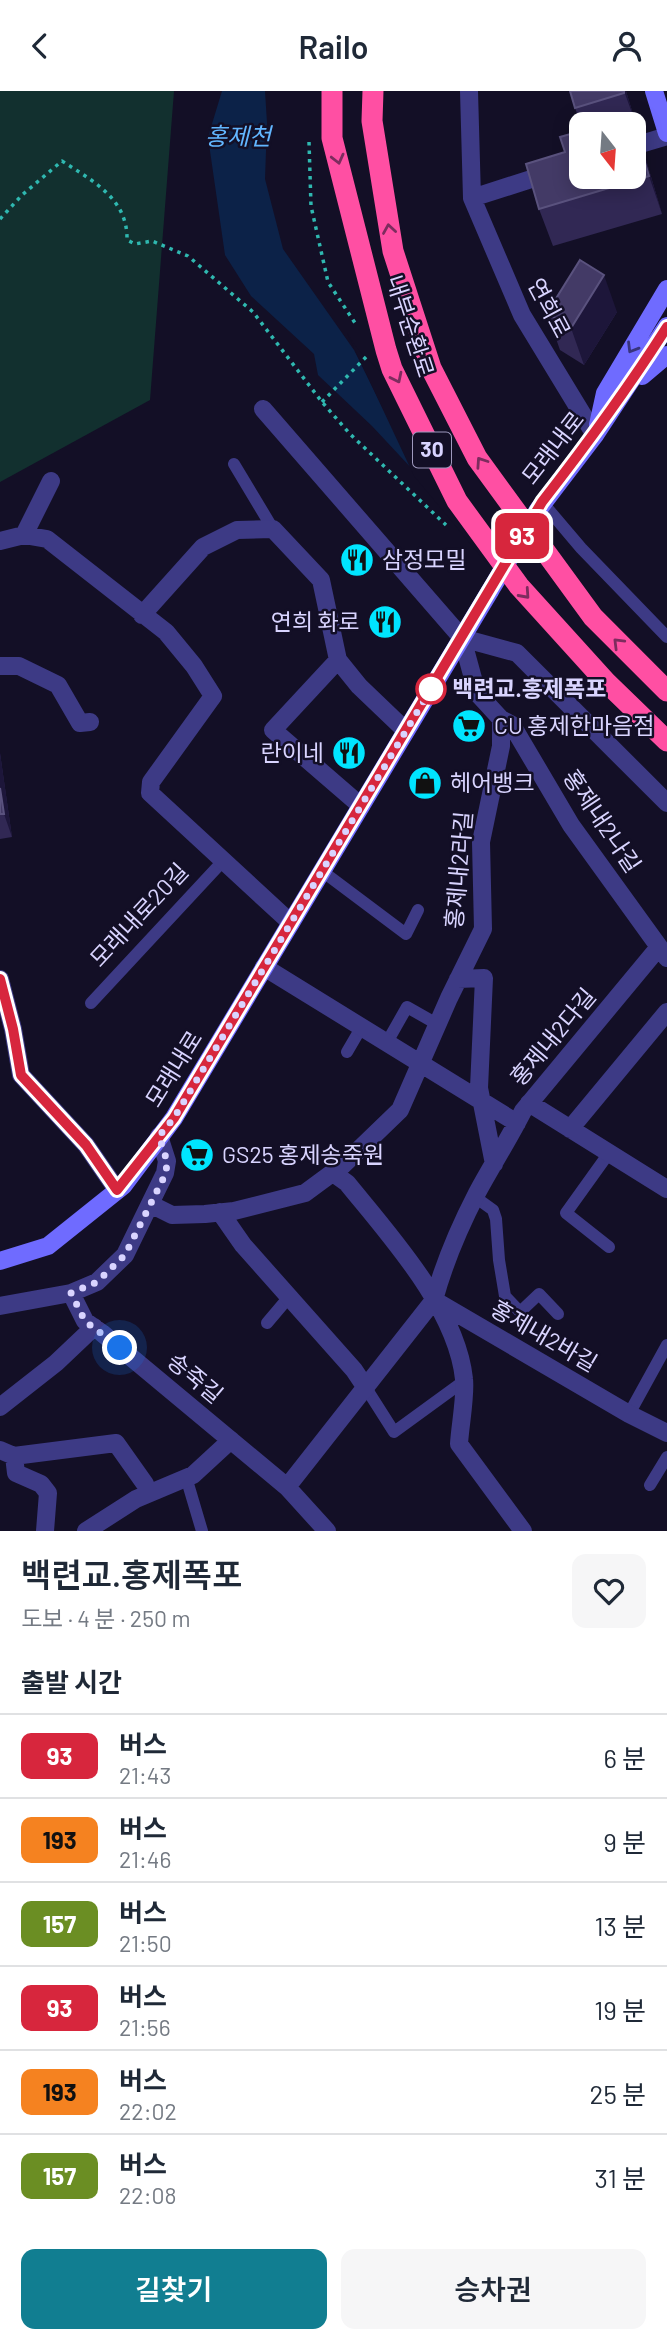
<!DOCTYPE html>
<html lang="ko">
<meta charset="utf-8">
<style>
:root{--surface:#fff;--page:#f6f6f7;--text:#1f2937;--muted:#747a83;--line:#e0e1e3;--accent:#117e91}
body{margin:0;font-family:Barlow,"Noto Sans KR",sans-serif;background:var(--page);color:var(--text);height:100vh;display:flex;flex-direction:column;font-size:26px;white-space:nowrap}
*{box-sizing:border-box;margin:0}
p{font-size:23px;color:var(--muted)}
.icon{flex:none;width:38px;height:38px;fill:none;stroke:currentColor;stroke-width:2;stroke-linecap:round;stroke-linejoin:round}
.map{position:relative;height:1440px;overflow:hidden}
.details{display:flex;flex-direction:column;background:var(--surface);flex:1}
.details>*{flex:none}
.badge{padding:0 14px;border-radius:10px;font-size:24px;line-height:46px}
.needle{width:46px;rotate:163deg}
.tools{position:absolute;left:569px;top:21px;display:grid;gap:14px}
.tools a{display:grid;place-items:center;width:77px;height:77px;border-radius:14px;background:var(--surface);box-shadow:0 4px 18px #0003;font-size:35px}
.you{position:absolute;width:35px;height:35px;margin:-18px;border:5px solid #fff;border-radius:50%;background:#1a73e8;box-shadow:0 0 0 10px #1a73e833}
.map>.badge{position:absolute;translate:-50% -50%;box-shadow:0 0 0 4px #fff}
h2{padding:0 21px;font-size:26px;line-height:63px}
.round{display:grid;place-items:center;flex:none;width:74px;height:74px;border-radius:14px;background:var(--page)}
.summary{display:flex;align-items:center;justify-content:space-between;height:119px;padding:0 21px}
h1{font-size:33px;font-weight:600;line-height:52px}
.button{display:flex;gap:14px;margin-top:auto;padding:14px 21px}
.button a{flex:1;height:80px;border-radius:14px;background:var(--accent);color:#fff;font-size:28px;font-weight:600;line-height:80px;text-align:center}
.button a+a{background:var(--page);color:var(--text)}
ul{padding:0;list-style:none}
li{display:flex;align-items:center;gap:21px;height:84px;padding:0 21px;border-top:2px solid var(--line)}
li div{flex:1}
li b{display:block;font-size:26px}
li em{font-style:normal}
li .badge{min-width:77px;font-weight:700;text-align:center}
header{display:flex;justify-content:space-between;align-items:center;height:91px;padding:0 21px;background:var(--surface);font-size:32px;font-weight:600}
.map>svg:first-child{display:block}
.green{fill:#12302f}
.water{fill:#0c2248}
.pier{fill:#130f26}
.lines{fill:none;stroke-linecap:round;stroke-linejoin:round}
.path{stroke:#2fb8b0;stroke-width:3.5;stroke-dasharray:3.5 5;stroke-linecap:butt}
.lane{stroke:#3d3a85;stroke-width:12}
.street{stroke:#3d3a85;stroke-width:18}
.secondary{stroke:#6f6bff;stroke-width:18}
.secondary-bridge{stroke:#6f6bff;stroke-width:18}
.highway-bridge{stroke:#ff4fa3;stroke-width:21}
.wall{fill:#312854}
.shaded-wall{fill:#1d163a}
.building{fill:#433a66;stroke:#5a527e;stroke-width:2}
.oneway{stroke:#7d2c5e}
.oneway2{stroke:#38347d}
.line-casing{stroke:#fff;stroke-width:16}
.line{stroke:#d7263d;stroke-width:10}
.walk{stroke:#d9d4ff;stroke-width:7;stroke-dasharray:0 12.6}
.stop-dot{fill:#fff;stroke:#d7263d;stroke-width:3.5}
.labels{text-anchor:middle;stroke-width:5;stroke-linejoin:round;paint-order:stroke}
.shield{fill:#130f26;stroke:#9e99be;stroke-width:2}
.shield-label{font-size:21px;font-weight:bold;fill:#d9d4ff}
.street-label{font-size:23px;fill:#d9d4ff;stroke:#130f26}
.poi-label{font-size:23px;fill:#d9d4ff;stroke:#130f26;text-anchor:start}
.stop-label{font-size:23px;font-weight:bold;fill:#d9d4ff;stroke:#130f26;text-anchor:start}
.water-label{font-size:24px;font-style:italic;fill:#62b6ff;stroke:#130f26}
</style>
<header><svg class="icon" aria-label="back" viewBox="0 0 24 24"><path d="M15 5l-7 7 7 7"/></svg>Railo<svg class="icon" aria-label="person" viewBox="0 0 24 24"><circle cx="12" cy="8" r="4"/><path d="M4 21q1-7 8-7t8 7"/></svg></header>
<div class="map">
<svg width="667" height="1440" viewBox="0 0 667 1440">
<rect width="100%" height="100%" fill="#130f26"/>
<path class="green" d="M0,0h174l-24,309 -150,82z"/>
<path class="water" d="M222,0h43l2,32 -2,56 18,70 71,101 60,121 -42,-45 -54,-51 -4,-21 -63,-58 -26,-41 -17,-118z"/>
<path class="pier" d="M347,242l10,15 85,88 79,96 146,149v72l-61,-58 -113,-124 -79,-95z"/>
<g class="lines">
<path class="path" d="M309,51l2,64 17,76 29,44
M0,128l22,-24 40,-34c31,20 66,38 65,79l8,4 17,-3 36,15 65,56 69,90 28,32 96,91
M322,311l45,-46"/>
<path class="lane" d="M234,373l39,65
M542,411l39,46 86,89
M322,780l84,63 12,-24
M91,912l132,-142
M386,953l21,-37 30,17
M347,961l14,-24
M475,1106l18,13 3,9 3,41 6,36 15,16 19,-18 19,20
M609,1156l-43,-34 43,-60
M267,1232l22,-26
M366,1297l28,44 70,-51
M629,1323l38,-69
M186,1386l16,54
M650,1394l17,-28"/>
<path class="street" d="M469,0l3,107 50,117 73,120
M634,55l33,-10
M472,107l109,-35
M263,318l199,229 15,55 24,26 11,6 59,100 96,133
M24,444l23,4 119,93 28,34 19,30 -62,86 -1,11 141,130
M0,450l24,-6 27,-54
M142,524l61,-68 34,-17 36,-1 48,51 17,80 21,26 47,45
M462,547l55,15 150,150
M338,569l-65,70 88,76
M0,575h19l39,19 22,38 10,-1
M264,876l253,156
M0,888l13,50 8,46 65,70 31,45
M458,888l26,-1 -5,110 15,76
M529,1012l138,86
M570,1038l97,-117
M333,1082l14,10c43,53 110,126 117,196 2,16 -4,47 -5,65l64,87
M150,1113l22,11 33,-1 29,-3 71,-18 38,-28 57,-55 49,-112 34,-69 -2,-87 20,-96v-27
M220,1121l23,33 111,125 12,18
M71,1202l26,-11 28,-27 40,-82 2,-12 -8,-25
M434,1209l195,114 38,19
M0,1215l71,-13 14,28 17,12 185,154 40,44
M0,1316l56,-44 38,-36
M0,1359l14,6 102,-13 29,41 3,9
M14,1365l2,17 25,11 7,9 -3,38
M287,1396l147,-187c10,-37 26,-74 43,-107 15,-28 32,-54 46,-82l136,-164
M86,1440l50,-32 57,-24 38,-35"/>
<path class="secondary" d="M654,0l13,42
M642,285l25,-21
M598,334l7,-32 62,-104
M538,419l57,-75 72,-109
M0,1170l48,-15 75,-60 51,-68 316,-527"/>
<path class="secondary-bridge" d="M490,500l48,-81"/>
<path class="highway-bridge" d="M332,0v47l54,212 6,19 65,132 62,85 87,96 61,59
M373,0l-1,30 21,130 38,117 46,90 116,159 74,74"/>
</g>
<path class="wall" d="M626,0l10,33h-2l10,29 18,61 -109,32 -14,-37 26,-57 69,-28h-53l-6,-16z
M617,221l-33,53 -24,-15 -13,-37z
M0,662l12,84 -12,2z"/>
<path class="shaded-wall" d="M624,0h2l10,33z
M631,25l13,37 18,61 -13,-38z
M604,184l13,37 -33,53 -13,-37z
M0,662l12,84 -8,-23 -4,-26z"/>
<path class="building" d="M570,0h54v2l-49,15z
M631,25l2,8h-30z
M634,34l15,51 -110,33 -13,-45 39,-12 -5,-15 21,-6v46h53z
M580,169l24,15 -33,53 -24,-15z
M0,697l4,26h-4z"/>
<defs><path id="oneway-chevron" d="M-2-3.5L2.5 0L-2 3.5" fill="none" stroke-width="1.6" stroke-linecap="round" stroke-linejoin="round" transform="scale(1.75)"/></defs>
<g class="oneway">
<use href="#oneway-chevron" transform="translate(338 68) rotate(76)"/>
<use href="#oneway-chevron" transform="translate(389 138) rotate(-99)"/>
<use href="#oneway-chevron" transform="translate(397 287) rotate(64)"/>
<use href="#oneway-chevron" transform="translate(481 371) rotate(-124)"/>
<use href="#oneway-chevron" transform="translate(525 503) rotate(48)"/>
<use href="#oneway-chevron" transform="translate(618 552) rotate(-135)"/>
</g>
<use class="oneway2" href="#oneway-chevron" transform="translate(632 257) rotate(121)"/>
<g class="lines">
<g class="line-casing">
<path id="line" d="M0,888l13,50 8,46 65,70 31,45 57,-72 368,-616c46,-59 85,-112 125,-175"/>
</g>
<use href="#line" class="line"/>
<path class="walk" d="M120,1257l-35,-27 -14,-28 26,-11 28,-27 41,-82 1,-12 -8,-25 15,-18 257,-429"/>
</g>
<defs>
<g id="restaurant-disc" transform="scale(1.75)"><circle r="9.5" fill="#00e5ff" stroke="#130f26"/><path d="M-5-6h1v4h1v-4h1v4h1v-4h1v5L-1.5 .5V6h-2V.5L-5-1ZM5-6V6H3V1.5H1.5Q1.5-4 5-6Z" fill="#111"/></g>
<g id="supermarket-disc" transform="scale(1.75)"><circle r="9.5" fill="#00e5ff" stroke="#130f26"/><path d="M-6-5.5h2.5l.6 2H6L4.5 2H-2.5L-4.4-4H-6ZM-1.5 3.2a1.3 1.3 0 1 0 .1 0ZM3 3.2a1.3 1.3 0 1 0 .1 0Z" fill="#111"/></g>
<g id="shop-disc" transform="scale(1.75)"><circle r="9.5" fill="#00e5ff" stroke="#130f26"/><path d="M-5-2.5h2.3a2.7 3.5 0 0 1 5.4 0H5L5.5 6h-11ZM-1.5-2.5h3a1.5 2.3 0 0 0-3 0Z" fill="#111"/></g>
</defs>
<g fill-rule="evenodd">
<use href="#restaurant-disc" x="357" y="469"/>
<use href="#restaurant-disc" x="385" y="531"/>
<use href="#supermarket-disc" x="469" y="635"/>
<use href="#restaurant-disc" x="349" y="662"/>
<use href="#shop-disc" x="425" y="692"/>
<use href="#supermarket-disc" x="197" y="1064"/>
</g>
<circle class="stop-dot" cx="431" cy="598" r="14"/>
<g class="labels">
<rect class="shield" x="413" y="341.5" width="38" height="35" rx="5"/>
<g class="shield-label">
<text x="432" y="366">30</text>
</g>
<g class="street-label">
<text transform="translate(549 217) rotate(62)" y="8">연희로</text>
<text transform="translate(410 235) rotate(72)" y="8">내부순환로</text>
<text transform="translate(553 357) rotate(-52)" y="8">모래내로</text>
<text transform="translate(602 730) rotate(56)" y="8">홍제내2나길</text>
<text transform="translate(459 779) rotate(-85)" y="8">홍제내2라길</text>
<text transform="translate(139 824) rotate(-47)" y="8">모래내로20길</text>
<text transform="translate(553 946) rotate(-50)" y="8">홍제내2다길</text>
<text transform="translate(174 978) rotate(-58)" y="8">모래내로</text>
<text transform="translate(544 1245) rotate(30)" y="8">홍제내2바길</text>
<text transform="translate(195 1287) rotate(40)" y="8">송죽길</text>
</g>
<g class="poi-label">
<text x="382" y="477">삼정모밀</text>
<text x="360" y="539" text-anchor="end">연희 화로</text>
<text x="494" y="643">CU 홍제한마음점</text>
<text x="324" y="670" text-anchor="end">란이네</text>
<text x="450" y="700">헤어뱅크</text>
<text x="222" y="1072">GS25 홍제송죽원</text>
</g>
<g class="stop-label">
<text x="452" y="606">백련교.홍제폭포</text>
</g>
<g class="water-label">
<text x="238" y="54">홍제천</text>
</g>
</g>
</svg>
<div class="tools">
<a><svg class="needle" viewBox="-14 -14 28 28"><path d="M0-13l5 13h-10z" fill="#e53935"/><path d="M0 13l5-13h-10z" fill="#747a83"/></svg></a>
</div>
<div class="you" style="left:120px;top:1257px"></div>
<b class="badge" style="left:522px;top:445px;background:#d7263d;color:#fff">93</b>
</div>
<section class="details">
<div class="summary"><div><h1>백련교.홍제폭포</h1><p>도보 · 4 분 · 250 m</p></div><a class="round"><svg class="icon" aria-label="heart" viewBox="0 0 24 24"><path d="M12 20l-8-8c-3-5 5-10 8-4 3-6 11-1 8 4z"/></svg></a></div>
<h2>출발 시간</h2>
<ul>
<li><span class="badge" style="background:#d7263d;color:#fff">93</span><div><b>버스</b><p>21:43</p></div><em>6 분</em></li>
<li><span class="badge" style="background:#f58220;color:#111">193</span><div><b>버스</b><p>21:46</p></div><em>9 분</em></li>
<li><span class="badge" style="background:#6b8e23;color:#fff">157</span><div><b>버스</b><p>21:50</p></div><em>13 분</em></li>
<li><span class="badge" style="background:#d7263d;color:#fff">93</span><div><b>버스</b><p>21:56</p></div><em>19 분</em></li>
<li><span class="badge" style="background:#f58220;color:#111">193</span><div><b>버스</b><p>22:02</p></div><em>25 분</em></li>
<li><span class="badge" style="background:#6b8e23;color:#fff">157</span><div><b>버스</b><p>22:08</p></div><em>31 분</em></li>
</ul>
<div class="button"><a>길찾기</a><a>승차권</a></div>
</section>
